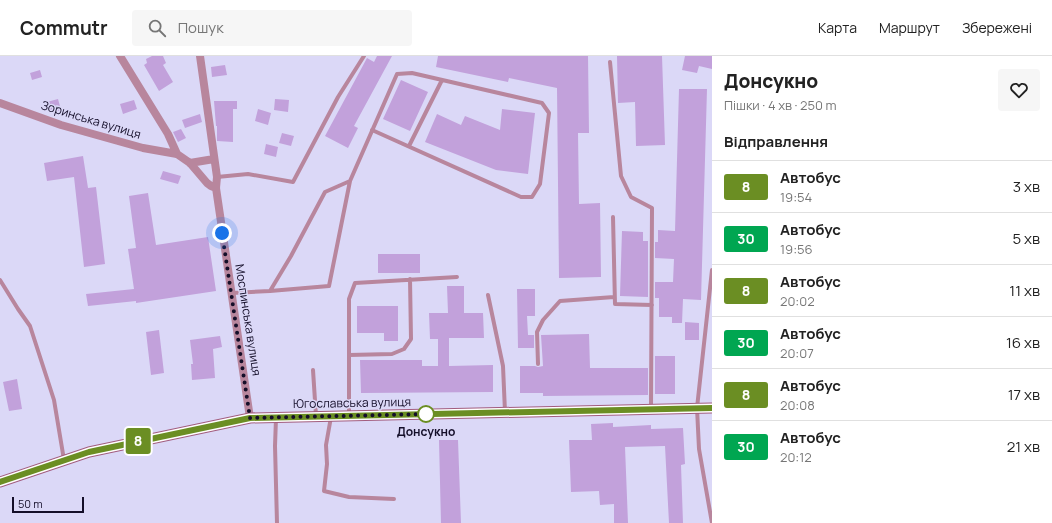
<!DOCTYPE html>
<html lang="uk">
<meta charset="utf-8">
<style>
:root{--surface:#fff;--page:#f6f6f6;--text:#222;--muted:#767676;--line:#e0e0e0}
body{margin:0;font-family:Manrope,sans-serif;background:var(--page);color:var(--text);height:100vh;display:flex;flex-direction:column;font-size:15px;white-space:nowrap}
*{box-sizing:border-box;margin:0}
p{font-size:13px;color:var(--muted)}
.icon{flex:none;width:22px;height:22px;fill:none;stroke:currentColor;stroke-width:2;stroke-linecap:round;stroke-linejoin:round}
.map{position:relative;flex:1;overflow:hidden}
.panel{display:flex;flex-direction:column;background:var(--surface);width:340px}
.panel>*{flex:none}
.badge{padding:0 8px;border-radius:3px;font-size:14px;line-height:26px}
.scale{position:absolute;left:12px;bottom:10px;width:72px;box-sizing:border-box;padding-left:4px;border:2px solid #140e29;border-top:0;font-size:11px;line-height:14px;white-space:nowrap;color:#140e29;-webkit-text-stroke:3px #dbd8f7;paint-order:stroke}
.you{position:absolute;width:20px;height:20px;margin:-10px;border:3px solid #fff;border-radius:50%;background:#1a73e8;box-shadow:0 0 0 6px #1a73e833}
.map>.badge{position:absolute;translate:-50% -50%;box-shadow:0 0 0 2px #fff}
h2{padding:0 12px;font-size:15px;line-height:36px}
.round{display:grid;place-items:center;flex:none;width:42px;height:42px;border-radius:4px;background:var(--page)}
.head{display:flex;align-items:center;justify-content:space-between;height:68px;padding:0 12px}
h1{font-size:19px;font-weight:800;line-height:30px}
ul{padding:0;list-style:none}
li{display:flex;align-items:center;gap:12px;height:52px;padding:0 12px;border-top:1px solid var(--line)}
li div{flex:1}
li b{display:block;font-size:15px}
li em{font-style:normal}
li .badge{min-width:44px;font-weight:700;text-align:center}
header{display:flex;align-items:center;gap:24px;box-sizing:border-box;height:56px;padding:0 20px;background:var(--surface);border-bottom:1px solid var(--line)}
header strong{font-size:19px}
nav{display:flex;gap:22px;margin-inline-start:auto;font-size:14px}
.search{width:280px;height:36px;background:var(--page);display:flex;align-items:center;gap:10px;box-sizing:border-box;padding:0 14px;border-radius:4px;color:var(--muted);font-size:15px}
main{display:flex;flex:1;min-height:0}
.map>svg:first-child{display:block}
.building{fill:#c2a1db}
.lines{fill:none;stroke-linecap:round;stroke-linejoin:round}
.service{stroke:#b8869d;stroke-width:4}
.minor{stroke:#b8869d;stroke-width:8}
.secondary{stroke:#a25c7e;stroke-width:11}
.line-casing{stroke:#fff;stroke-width:9}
.line{stroke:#6b8e23;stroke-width:6}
.walk{stroke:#140e29;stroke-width:4;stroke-dasharray:0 7.2}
.stop-dot{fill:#fff;stroke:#6b8e23;stroke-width:2}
.labels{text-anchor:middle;stroke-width:3;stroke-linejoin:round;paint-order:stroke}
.street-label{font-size:12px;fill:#140e29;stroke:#dbd8f7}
.stop-label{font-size:12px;font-weight:bold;fill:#140e29;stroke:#dbd8f7}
</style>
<header>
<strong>Commutr</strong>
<div class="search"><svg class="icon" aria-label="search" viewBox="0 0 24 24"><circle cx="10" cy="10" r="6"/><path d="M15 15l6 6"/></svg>Пошук</div>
<nav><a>Карта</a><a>Маршрут</a><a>Збережені</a></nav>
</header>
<main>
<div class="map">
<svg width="712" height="467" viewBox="0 0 712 467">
<rect width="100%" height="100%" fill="#dbd8f7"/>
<path class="building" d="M152,0h11l3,7 -3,2 10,17 -14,9 -15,-26 3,-2 -1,-4z
M377,0h15l-38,70 4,2 -10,20 -23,-12 42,-78 7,4z
M438,0h150l1,77h-11l1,71 21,-1 1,74 -42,1 -2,-190 -48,-10 -1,4 -72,-15z
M617,0h45l3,89 -29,1 -1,-44 -17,1z
M685,0h27v13l-13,-3 -2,7 -15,-3z
M225,9l2,10 -15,2 -1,-10z
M40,14l2,7 -10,3 -2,-7z
M401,24l27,12 -18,39 -27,-12z
M679,33h28l-6,211 -18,-1 -1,24h-10v-6h-13v-19h-4v-16h18l1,-23 -19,-1v-16h3v-12l17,1z
M58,43l3,11 -10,3 -4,-11z
M275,43l14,1 -1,12 -14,-2z
M134,44l3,9 -14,5 -3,-10z
M214,45h23v8h-4v33l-16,-1v-15h-1z
M258,53l13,4 -3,12 -13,-4z
M502,53l33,4 -7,61 -32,-4 -71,-28 12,-28 24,11 4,-9 35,14z
M200,58l2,8 -17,6 -3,-8z
M181,73l5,9 -8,4 -5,-10z
M282,77l12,3 -3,10 -12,-3z
M266,88l12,3 -2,10 -12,-3z
M83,100l5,32 8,-1 9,77 -21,3 -10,-90 -27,4 -3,-18z
M163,115l18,5 -3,8 -18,-5z
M148,137l8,52 52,-8 8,54 -80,12v-2l-48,5 -2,-12 48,-5 -6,-40 8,-1 -7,-52z
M622,175l21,1v9h5v56l-28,-1z
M378,198h42v19h-42z
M447,230h17v27h19l1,25h-35v28l44,-1v27l-132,1 -1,-33h62v6h16v-27h-8l-1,-26h19z
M517,233h18v27h-8l1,19h6v13h-16z
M357,250h41v35h-14v-8h-27z
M685,266l14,1v17h-14z
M159,274l5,43 -13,2 -5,-43z
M589,278l1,34h58v27l-105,1v-3h-23v-27h15l3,1 5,-1 -2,-31z
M220,280l2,11 -9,2 2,29 -23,2 -1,-16h2l-3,-24z
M655,300h20v38h-20z
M17,323l5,30 -13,2 -6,-29z
M613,367v4l38,-2v4l32,-1 2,36 -4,1 2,58h-14l-4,-77 -40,1 3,76h-14v-19l-14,1 -1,-14 -28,1 -2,-52h23l-1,-16z
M439,384h19l3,83h-20z"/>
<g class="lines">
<path class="service" d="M610,6l11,114 10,21 21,11 -1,201
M409,90l33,-66
M217,121l31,-3 45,8 45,-85 26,-41
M613,161l2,87 37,1
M0,224l18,29 12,17 24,74 10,60
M270,235l59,-5 21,-105
M232,237l38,-2 21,-35 34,-64 25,-11 47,-107 15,-1 130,30 7,10 -9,71 -8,13h-11l-149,-67
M488,239l15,71 2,46
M349,299l43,-1 12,-5 7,-10 -1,-60
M538,308l-1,-32 6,-12 17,-19 54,-4
M313,314l3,46
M349,359v-116l6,-16 102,-6
M331,361l-5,28 1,19 -3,27 25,6 45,2
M276,362l-1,28 2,77
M712,467l-13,-74 -2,-41 15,-138"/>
<path class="minor" d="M120,0l48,78 9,20
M200,0l17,121 -1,11 34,230
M0,47l61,22 82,23 34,6 13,9 17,20 4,3 5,2
M190,107l24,-4"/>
<path class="secondary" d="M0,426l89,-30 161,-34 462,-10"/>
</g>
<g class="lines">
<g class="line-casing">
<path id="line" d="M0,426l89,-30 161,-34 462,-10"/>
</g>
<use href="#line" class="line"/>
<path class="walk" d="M222,177l28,185 177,-4h-1"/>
</g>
<circle class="stop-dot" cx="426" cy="358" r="8"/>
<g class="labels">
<g class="street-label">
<text transform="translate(91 64) rotate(17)" y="4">Зоринська вулиця</text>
<text transform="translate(248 264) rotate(81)" y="4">Моспинська вулиця</text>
<text transform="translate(352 347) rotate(-1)" y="4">Югославська вулиця</text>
</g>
<g class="stop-label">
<text x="426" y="380">Донсукно</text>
</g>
</g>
</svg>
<div class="scale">50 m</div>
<div class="you" style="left:222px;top:177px"></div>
<b class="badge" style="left:138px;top:385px;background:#6b8e23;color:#fff">8</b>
</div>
<section class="panel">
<div class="head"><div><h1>Донсукно</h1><p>Пішки · 4 хв · 250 m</p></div><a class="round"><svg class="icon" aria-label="heart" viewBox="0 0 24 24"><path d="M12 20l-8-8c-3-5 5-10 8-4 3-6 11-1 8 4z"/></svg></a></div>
<h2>Відправлення</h2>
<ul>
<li><span class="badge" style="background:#6b8e23;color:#fff">8</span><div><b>Автобус</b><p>19:54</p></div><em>3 хв</em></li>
<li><span class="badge" style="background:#00a651;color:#fff">30</span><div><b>Автобус</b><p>19:56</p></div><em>5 хв</em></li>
<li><span class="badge" style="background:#6b8e23;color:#fff">8</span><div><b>Автобус</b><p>20:02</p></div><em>11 хв</em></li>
<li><span class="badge" style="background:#00a651;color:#fff">30</span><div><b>Автобус</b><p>20:07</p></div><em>16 хв</em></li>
<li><span class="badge" style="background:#6b8e23;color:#fff">8</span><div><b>Автобус</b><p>20:08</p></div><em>17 хв</em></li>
<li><span class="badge" style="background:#00a651;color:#fff">30</span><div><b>Автобус</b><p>20:12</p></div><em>21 хв</em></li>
</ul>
</section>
</main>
